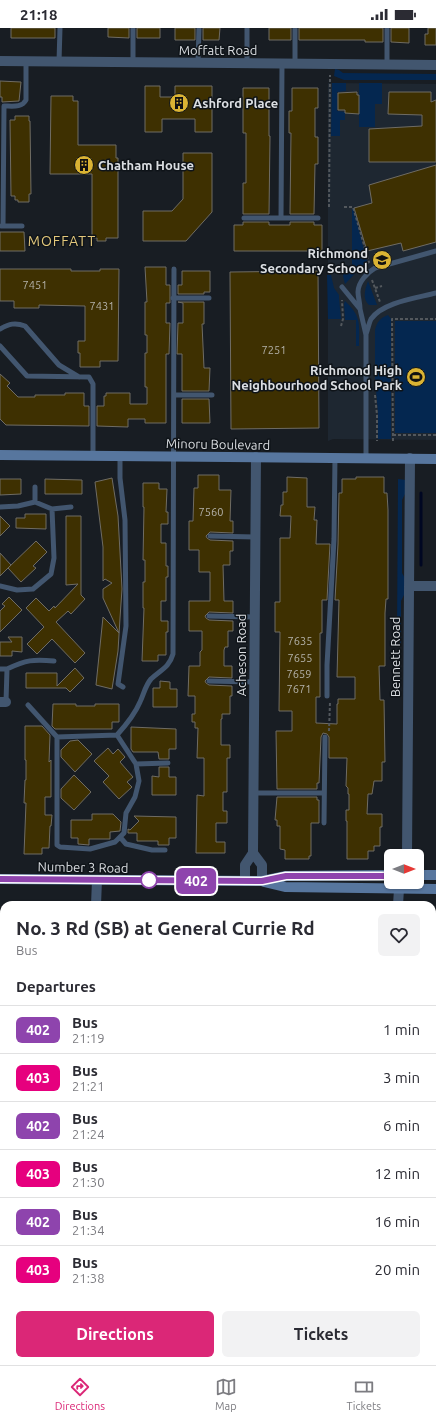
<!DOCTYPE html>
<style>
:root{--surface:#fff;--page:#f2f2f3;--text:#2b2b33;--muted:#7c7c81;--line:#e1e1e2;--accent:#db2777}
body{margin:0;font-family:Ubuntu,sans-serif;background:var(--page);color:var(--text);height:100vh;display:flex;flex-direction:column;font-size:15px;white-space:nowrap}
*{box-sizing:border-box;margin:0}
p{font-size:13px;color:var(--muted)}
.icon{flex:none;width:22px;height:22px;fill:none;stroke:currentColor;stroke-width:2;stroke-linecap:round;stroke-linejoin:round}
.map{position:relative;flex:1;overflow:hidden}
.details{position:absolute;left:0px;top:873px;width:436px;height:464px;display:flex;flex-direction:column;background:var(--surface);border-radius:12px 12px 0 0;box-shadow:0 1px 3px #0004}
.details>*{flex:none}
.badge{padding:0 8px;border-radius:6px;font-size:14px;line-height:26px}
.needle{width:26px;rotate:90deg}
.buttons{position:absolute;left:384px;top:821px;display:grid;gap:8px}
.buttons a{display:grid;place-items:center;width:40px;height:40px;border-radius:6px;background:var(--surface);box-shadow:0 1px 3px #0004;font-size:20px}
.map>.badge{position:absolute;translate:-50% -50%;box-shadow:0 0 0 2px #fff}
h2{padding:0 16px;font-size:15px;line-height:36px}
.round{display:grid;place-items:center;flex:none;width:42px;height:42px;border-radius:6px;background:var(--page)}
.overview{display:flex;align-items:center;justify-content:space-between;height:68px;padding:0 16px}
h1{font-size:19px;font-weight:600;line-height:30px}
.primary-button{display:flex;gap:8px;margin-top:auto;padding:8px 16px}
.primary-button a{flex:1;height:46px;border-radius:6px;background:var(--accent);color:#fff;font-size:16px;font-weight:600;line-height:46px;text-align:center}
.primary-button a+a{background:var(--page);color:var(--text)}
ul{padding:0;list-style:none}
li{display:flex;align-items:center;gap:12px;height:48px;padding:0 16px;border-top:1px solid var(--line)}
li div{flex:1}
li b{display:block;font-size:15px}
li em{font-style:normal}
li .badge{min-width:44px;font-weight:700;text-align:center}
.status{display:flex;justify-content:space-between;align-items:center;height:28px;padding:0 20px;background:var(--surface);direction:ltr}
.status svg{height:11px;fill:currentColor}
.dock{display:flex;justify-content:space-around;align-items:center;height:56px;border-top:1px solid var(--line);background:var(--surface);font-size:11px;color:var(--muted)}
.dock a{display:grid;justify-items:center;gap:2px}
.dock .current{color:var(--accent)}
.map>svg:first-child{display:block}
.built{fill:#1e2731}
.green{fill:#042750}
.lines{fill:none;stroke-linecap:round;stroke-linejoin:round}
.stream{stroke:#000722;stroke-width:3}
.building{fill:#3e3001;stroke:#6f6c64}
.path{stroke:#53585d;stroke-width:2;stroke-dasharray:3 2;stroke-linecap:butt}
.lane{stroke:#42566f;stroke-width:5}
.street{stroke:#42566f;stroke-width:10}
.secondary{stroke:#57769e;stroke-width:10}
.line-casing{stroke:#fff;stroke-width:9}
.line{stroke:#8e44ad;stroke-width:6}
.stop-dot{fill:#fff;stroke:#8e44ad;stroke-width:2}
.labels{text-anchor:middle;stroke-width:3;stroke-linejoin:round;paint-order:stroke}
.number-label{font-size:11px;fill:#b4b2aa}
.street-label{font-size:13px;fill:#dbdee2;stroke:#0f1419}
.poi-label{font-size:13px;font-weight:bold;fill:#dbdee2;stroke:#0f1419;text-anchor:start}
.neighbourhood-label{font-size:14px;letter-spacing:1px;fill:#e3c87c;stroke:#0f1419}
</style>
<div class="status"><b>21:18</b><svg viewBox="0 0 49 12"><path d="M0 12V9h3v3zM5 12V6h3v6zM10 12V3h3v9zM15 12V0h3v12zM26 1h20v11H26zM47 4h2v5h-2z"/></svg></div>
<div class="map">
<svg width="436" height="1337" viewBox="0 0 436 1337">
<rect width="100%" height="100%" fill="#181d23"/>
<path class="built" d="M328,55l108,1v356l-103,-1 -5,2z
M0,1112h4v176h-4z"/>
<path class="green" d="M335,41l4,1 4,3 93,1v6h-92l-10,-4z
M332,55h14v8l-9,1v19l8,1v8h-5v16h-9z
M359,55h23v21h-7v23h-16z
M352,181h1l2,6 12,46 -22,23 -2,-8 1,-5h8z
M327,247h4l3,13 5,7v3l2,21h-13z
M368,253l9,24h-8c-7,-7 -4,-15 -1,-24z
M345,273c17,16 14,23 14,45h-3v-26h-11l-1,-16z
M388,287l3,4v120h-13v-26l-3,-36v-47c2,-8 5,-12 13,-15z
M395,293h41v112h-41z
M398,451l8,1v12l-4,8v73l3,5v15l-4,8v43l-4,-9z
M0,1112h4v109h-4z"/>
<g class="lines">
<path class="stream" d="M421,537v-72"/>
</g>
<path class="building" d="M11,0h44v10h-44z
M108,0h21v10l-21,-1z
M137,0h23v10h-23z
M175,0h20v12h-20z
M203,0h17l-1,12h-16z
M269,0h22v12h-22z
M299,0h84v14h-18v-2h-66z
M391,0h18v15l-18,-1z
M428,0h8v17h-11v-11h3z
M0,53l21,1 -2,19 -17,1v-5h-2z
M145,58h15v11h15v-11h37v46h-17v-13h-33v13h-17z
M243,60h26v48h1l-1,78h-26v-31h3v-50h-3z
M292,60h26v20h-3v29h3v27h-3l-1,50h-24l1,-81h-2v-22h3z
M357,64v3h2v19l-14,-1v-3h-7v-17z
M389,64h42v10l5,-2v62h-67v-33l53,-3v-11l-34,-1z
M51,68h22v5h5v44h38v13h2v80h-12v3h-9v-3h-5v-64h-42z
M15,88h14v5h1l1,73h-2v8h-11v-2h-3v-4h-4l-1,-76h5z
M183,125h29v59l-26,29h-43v-30h29l11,-12z
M436,137v77l-33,9 -2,-8 -34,8 -13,-43 18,-5 -3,-18z
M243,194h26v3h21v-3h24v3h8v26h-88v-26h9z
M0,204h24l1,19h-25z
M145,239h21v18h4v18h-4v20h4l-1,31h-3v69h-21v-4h-17v8l-31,-1v-20h7v-10h2v-3h24v11h17v-17h-2v-34h2v-18h-2v-33h2z
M0,241h71v2h29v-2h19l-1,92h-18v6h-20v-14h-2v-12h7v-35l-46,-1v3h-25v-7h-14z
M182,243h28v21h-6v2h-26v-9h4z
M318,243l1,157 -88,1 -1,-157z
M178,274h26v22h-2l2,44h6l-1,23h-27v-37h-5l1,-31h5v-20z
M0,346l10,9 -3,3 11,11h17v-2h30v-2h19v13h5v20l-83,-1 -6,-6z
M182,371h27l1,24h-28z
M198,447h21v15h12l-1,31h3v12l-23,-1 -4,4 1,2 3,2 23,1v10h-3v14h-7l1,36h9v12l-24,-1 -4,4 1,2 3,2 24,1v10h-5v16h-3l-1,3v16h8v12l-23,-1 -4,4 1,2 3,2 23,1v10h-2v18h-8v5h-1v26h9v13h-3v34h-4v19h4v12h-11v19h9v11h-29l1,-58 7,1v-38h-7l1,-30h-3v-6h-3v-8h3v-18h-7l1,-30h11v-14l2,-2v-19h-13v-30h21v-29h-11v-22h-10v-29h4l1,-33h4z
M287,449l20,1v29h8l-1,13h3l-1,24h14l-3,56h-5v33h-2v64h-4v26l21,1v-20h1v-5h17v-22h-18l2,-77h-4l3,-56 1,-51h3v-14h14v-2h28v16h3l1,17v89h-2l-1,14v53h-6l1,34h4l1,62h-3v19h-8l-2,13h-4l-1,20h15v13h-2v19h-6v5h-6v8h-21v-38h-1v-11h3v-16h-1v-6l-2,-2 1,-28h-18v-21l-2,-3 -4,-1 -2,4 -2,46h-2v6h-40l-1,-58h16v-20h-13l1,-79h-5v-30h5v-64h10l1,-22h-11l1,-11h2v-13h4z
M112,450l6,38 4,73 -2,29 -2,33 -6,38 -16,-4 7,-68 16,16 -16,-35v-9l9,-6 -7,-4 -2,2v-34l-8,-65z
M0,451h21v15l-21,1z
M45,451l37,1v14h-37z
M143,455h16v6h8l-1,23h2v12h-7v19h5v23h2v11h-2v24h-5v20h7v11h-2v23h-8v6h-16l2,-53h-1v-26h2v-22h-2l1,-53h-1z
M25,486h21v15l-30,-1v-10h9z
M0,488l10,10 -10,10z
M66,488h15v79l4,4 -14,15 -3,-3 -12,11 29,31 -10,10 -23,-24 -15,15 -10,-10 17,-17 -18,-19 10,-10 13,13 5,-5 1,2 23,-24 -12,1z
M36,513l11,11 -14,14 3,2 -15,14 -13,-14z
M0,525l11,12 -11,11z
M9,569l13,13 -22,22v-21l5,-5 -3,-2z
M8,609h14v15l-10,-1v5h-12v-14h12z
M75,640l9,10 -14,14 -4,-4h-40v-15h31v13z
M160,653l10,1v7h7v18h-24v-19h7z
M53,676h23v2h19v-2h24v18h-7v7h-57l-3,-3z
M25,698h17l8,9 -1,27 2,-2v37h-6v18h7l-1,11h-1l-1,22h-7v6h-18l2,-51h-2l1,-23h1v-20h-1z
M131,699l45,2v20h-7v10h-10l-1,-7h-25l-2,-3z
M78,712l14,14 -17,18 -14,-15v-7l9,-9z
M108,720l5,6 5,-5 7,8 -5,5 13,15 -6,5 5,5 -13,12 -16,-17 6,-6 -15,-15z
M159,739h10v10h7v18h-24v-19l7,1z
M74,747l17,17 -17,18 -13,-12v-9z
M277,769h40v3h2v23h-8v33h-2v3h-24v-9l-5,-1v-23h-3v-6h-2z
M92,786h21l8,8 -1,9 -10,1v7h-21v6l-11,-1v-6h-7v-18h21z
M134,788l42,1v21h-7v7h-11v-4h-21v-8h-9v-4l2,1 9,-9z"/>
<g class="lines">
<path class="path" d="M329,179l1,-132
M344,179h9l16,55 -2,1
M372,252l8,22
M375,260l7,-2
M341,298l2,-7 -1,-19
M375,367l2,20v26
M393,407h43
M393,413l-1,-122h44
M329,703l1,-29
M0,1120h4
M0,1161h4
M0,1212h4
M0,1291h4"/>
<path class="lane" d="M387,0v37
M59,34l1,-34
M133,34v-34
M198,35l1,-35
M247,35v-35
M295,36v-36
M244,190h74
M281,190l1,-154
M1,198h21
M3,198l1,-120c8,0 18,2 22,-6v-38
M342,259l18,22 6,26v123
M173,270h36
M360,281c0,-6 -2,-12 -2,-17 0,-10 10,-20 17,-24l61,-17
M0,301c9,-5 15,-7 25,-3l34,39 20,12
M366,306c2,-5 3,-11 5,-15 12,-17 46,-21 65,-26
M0,318l27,30 62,1 4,7v71
M174,367h38
M120,428v22l5,42 1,106 -8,58 5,3
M35,474v-15
M0,479l18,-1 17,-4 17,7 2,49 -3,16 -18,15 -16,1 -17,-4
M52,481l19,-2
M210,508l45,1
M209,588l45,1
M0,641h7l-1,33
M7,641c19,-9 26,-10 47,-8
M209,653l45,1
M327,668v-31l7,-126 1,-82
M28,677l29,32
M117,707l19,29 3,17 -4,16 -9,16 -2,20 -9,9 -25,7 -30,-2 -3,-2v-108l60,-2c9,-10 18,-21 23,-33 4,-8 5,-16 11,-23 9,-9 18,-11 22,-25 0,-129 0,-257 1,-385
M136,736l32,-1
M253,765h71
M324,795l1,-86
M120,809l6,7 26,6h13
M211,876v1
M0,1073h4
M432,1134l4,-1
M432,1180l4,-1
M432,1271h4
M234,1337v-4"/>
<path class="street" d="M0,33l436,4
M409,558h27
M0,674h6
M253,825l9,12v16
M407,828l3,-398
M245,853v-16l8,-12 3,-396
M96,877l1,-25
M398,877l1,-16
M89,1337v-4
M391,1337v-4"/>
<path class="secondary" d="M0,427l436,4
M417,847h19
M0,851l262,2 24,-5 105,-1
M264,854l21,5 151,2"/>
</g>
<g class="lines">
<g class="line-casing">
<path id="line" d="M0,851l262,2 24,-5h105"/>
</g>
<use href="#line" class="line"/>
</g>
<defs>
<g id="building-disc" transform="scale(1)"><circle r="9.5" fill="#dab333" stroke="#0f1419"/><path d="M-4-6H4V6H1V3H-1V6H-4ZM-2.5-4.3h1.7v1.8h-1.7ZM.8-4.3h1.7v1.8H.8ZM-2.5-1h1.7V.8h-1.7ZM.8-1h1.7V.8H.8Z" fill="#111"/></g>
<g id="school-disc" transform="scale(1)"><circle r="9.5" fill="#dab333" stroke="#0f1419"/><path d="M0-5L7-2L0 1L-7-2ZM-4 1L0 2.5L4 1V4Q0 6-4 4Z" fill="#111"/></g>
<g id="stadium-disc" transform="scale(1)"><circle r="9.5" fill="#dab333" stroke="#0f1419"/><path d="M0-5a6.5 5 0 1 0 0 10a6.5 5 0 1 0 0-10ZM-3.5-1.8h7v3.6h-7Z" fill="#111"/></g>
</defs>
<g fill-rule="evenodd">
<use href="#building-disc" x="179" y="75"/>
<use href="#building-disc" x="84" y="137"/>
<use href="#school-disc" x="382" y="232"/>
<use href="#stadium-disc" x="416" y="349"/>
</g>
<circle class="stop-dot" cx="149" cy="852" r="8"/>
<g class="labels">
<g class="number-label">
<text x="35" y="261">7451</text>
<text x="102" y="282">7431</text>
<text x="274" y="326">7251</text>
<text x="211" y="488">7560</text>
<text x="300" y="617">7635</text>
<text x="300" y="634">7655</text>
<text x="299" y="650">7659</text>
<text x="299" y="665">7671</text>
</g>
<g class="street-label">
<text x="218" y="27">Moffatt Road</text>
<text transform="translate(218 416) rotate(1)" y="5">Minoru Boulevard</text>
<text transform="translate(241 627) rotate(-90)" y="5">Acheson Road</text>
<text transform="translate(395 629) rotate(-90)" y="5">Bennett Road</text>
<text transform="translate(83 839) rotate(1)" y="5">Number 3 Road</text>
</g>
<g class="poi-label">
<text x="193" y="80">Ashford Place</text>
<text x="98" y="142">Chatham House</text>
<text x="368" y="230" text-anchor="end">Richmond<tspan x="368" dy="15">Secondary School</tspan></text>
<text x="402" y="347" text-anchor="end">Richmond High<tspan x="402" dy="15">Neighbourhood School Park</tspan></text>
</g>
<g class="neighbourhood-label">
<text x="62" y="218">MOFFATT</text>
</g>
</g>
</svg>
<div class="buttons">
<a><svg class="needle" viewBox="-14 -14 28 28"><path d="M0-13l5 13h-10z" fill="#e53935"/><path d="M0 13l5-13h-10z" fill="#7c7c81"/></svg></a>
</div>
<b class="badge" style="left:196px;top:853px;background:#8e44ad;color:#fff">402</b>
<section class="details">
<div class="overview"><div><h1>No. 3 Rd (SB) at General Currie Rd</h1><p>Bus</p></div><a class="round"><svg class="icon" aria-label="heart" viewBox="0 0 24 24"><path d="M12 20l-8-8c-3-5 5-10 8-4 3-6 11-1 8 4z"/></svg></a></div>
<h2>Departures</h2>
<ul>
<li><span class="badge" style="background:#8e44ad;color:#fff">402</span><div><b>Bus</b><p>21:19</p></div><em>1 min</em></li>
<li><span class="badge" style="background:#e6007e;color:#fff">403</span><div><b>Bus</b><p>21:21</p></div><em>3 min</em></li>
<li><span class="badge" style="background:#8e44ad;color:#fff">402</span><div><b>Bus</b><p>21:24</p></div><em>6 min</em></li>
<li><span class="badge" style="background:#e6007e;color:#fff">403</span><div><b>Bus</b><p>21:30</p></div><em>12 min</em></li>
<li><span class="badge" style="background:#8e44ad;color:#fff">402</span><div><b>Bus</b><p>21:34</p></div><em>16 min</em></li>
<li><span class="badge" style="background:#e6007e;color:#fff">403</span><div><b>Bus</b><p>21:38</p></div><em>20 min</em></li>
</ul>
<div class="primary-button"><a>Directions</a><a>Tickets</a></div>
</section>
</div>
<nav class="dock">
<a class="current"><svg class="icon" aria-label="directions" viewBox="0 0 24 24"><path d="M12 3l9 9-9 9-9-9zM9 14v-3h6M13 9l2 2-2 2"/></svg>Directions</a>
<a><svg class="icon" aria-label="map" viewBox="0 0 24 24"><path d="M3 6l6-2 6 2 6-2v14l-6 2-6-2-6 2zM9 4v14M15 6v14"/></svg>Map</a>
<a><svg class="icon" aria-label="tickets" viewBox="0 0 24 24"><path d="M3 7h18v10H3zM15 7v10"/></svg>Tickets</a>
</nav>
